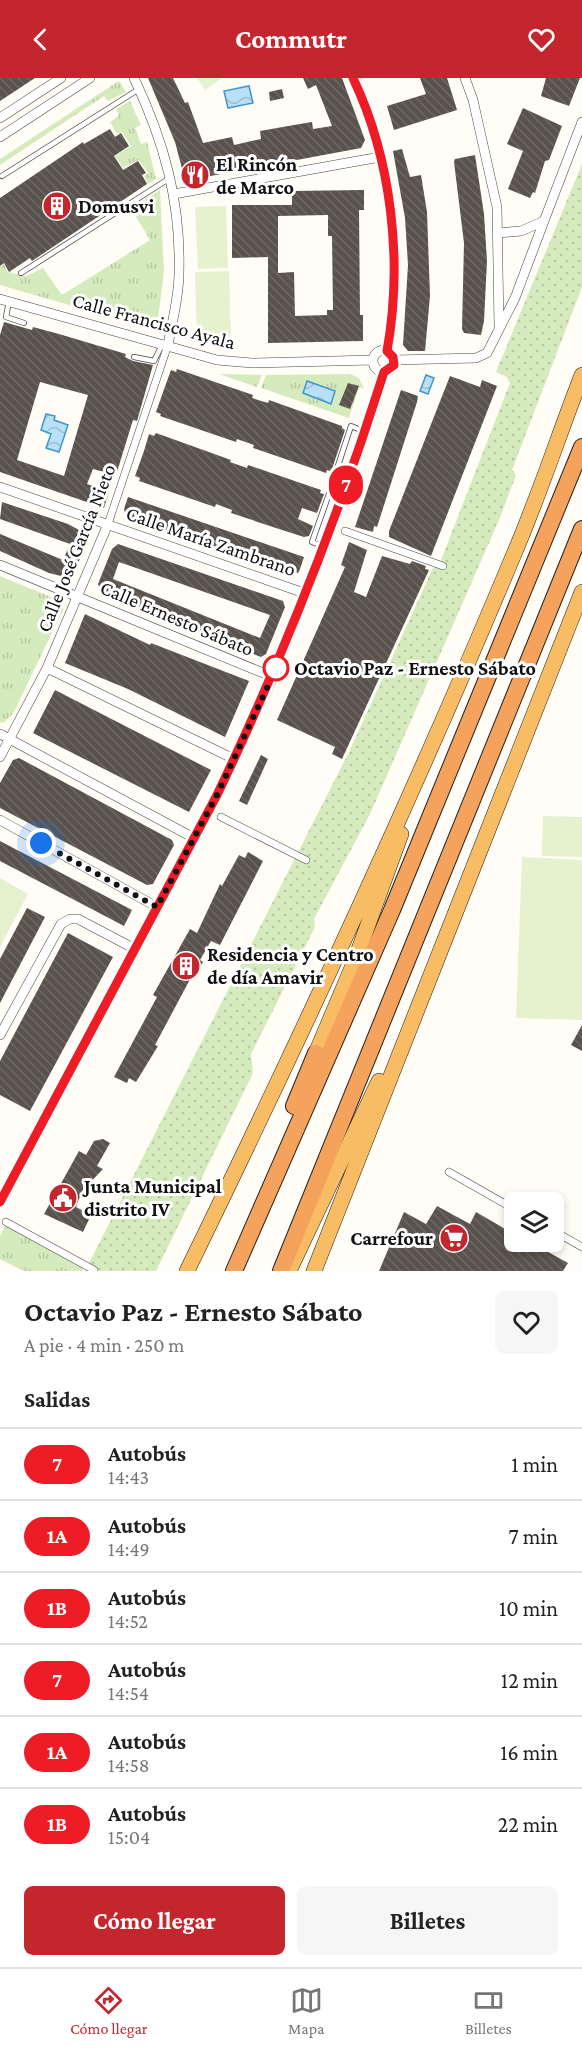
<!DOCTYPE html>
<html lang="es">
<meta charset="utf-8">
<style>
:root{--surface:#fff;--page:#f6f6f6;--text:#222;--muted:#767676;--line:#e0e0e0;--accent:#c4262e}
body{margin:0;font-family:"Crimson Pro",serif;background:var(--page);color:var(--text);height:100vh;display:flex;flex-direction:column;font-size:22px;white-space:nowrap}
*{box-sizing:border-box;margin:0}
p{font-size:20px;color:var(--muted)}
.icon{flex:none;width:33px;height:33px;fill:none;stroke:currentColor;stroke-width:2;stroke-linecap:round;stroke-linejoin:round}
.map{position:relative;height:1193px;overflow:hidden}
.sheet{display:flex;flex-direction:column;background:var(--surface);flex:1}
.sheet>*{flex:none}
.badge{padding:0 12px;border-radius:20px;font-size:21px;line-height:39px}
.controls{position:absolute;left:504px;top:1114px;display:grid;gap:12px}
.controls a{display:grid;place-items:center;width:60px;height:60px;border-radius:9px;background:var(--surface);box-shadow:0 3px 9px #0003;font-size:30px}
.you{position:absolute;width:30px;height:30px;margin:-15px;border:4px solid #fff;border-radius:50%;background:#1a73e8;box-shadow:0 0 0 9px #1a73e833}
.map>.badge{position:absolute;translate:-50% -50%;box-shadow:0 0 0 3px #fff}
h2{padding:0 24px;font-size:22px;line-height:54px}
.round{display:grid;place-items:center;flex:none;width:63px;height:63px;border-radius:9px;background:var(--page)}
.overview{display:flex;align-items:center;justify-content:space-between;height:102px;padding:0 24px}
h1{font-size:28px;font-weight:700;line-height:45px}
.action{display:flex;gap:12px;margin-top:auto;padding:12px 24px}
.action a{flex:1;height:69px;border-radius:9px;background:var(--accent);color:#fff;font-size:24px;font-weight:700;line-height:69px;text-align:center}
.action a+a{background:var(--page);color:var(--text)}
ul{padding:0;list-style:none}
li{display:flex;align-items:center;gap:18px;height:72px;padding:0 24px;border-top:2px solid var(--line)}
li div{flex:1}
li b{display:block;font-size:22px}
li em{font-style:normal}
li .badge{min-width:66px;font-weight:700;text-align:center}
header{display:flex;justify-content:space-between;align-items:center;height:78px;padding:0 24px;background:var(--accent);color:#fff;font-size:27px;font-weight:700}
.tabs{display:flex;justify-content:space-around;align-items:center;height:84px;border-top:2px solid var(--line);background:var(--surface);font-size:16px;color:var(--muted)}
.tabs a{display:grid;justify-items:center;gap:3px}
.tabs .active{color:var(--accent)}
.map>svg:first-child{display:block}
.grass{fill:url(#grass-tufts)}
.park{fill:url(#park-dots)}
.pitch{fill:#e6f2cf}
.water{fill:url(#water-waves);stroke:#3f96cf;stroke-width:1.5}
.building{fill:url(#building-back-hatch);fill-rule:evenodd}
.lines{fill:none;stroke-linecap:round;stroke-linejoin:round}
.service-casing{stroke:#444;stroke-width:6}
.pedestrian-casing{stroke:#444;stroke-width:8}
.minor-casing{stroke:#444;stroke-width:10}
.trunk-casing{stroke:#222;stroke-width:16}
.motorway-casing{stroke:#222;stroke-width:18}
.service{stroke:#fff;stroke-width:4.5}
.pedestrian{stroke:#fff;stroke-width:7}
.minor{stroke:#fff;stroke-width:9}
.trunk{stroke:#f7bc64;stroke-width:15}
.motorway{stroke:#f5a25d;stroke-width:16}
.line-casing{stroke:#fff;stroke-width:14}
.line{stroke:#ee1c25;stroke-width:9}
.walk{stroke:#111;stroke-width:6;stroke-dasharray:0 10.8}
.stop-dot{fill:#fff;stroke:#ee1c25;stroke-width:3}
.labels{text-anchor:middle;stroke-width:6;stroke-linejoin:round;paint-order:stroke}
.poi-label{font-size:20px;font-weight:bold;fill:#111;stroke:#fff;text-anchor:start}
.street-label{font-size:20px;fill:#111;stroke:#fff}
.stop-label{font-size:20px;font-weight:bold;fill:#111;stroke:#fff;text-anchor:start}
</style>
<header><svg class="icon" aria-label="back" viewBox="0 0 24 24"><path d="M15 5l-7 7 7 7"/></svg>Commutr<svg class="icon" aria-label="heart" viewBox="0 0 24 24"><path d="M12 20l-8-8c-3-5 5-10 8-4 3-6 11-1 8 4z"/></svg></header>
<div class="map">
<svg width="582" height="1193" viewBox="0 0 582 1193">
<defs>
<pattern id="grass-tufts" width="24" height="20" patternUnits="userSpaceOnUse" patternTransform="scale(1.5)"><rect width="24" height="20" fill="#d5ebbd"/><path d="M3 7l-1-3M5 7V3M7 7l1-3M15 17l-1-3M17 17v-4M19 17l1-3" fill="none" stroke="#b6c8a1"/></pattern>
<pattern id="park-dots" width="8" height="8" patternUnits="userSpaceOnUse" patternTransform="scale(1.5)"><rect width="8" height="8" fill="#d5ebbd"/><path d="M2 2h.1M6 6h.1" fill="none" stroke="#b6c8a1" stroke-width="1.8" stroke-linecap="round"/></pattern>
<pattern id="water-waves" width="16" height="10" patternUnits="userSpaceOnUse" patternTransform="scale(1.5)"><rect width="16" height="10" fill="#b9e0f7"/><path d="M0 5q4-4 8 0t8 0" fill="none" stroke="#9ebfd3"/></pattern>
<pattern id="building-back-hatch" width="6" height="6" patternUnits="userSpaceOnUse" patternTransform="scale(1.5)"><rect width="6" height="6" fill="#5a524d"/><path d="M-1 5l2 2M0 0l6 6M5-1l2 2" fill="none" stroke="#6d6662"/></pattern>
</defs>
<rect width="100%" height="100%" fill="#fffdf5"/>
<path class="grass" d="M117,4h3l6,10 -18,9 -4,-5 -104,69v-6z
M130,23l11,24 -6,3 6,16 6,-2 9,37 -8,5 -4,-8 4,-3 -9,-13 -16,8 -8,-12 16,-10 -9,-14 -5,2 -7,-12 9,-6 -3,-7z
M160,112l4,82 -7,54 -5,3 -152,-44v-18l4,-3 4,8 18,4 17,-8 19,27 88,-55 -19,-32z
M219,296l43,1 -5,12z
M350,296l9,4 5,11 -5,-2 -10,31 -88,-30 5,-13z
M0,498l56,23 7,6v5l-50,104 -10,9 -3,-1z
M6,1147l78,43 -2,3h-58l-24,-12v-23z"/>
<path class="park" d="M582,86v123l-70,183 4,5 -17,45 -129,294 -56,105 1,8 -64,127 2,19 -97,198h-71l263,-517 85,-186 8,-8 69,-177 -3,-6 -11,-5z"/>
<path class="pitch" d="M197,0h25l-17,12z
M226,128l2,62 -30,1 -3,-62z
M229,193l2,68 -34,1 -2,-68z
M543,738l39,1v40l-40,-1z
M522,779l60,3v160l-66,-2z
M0,800l28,16 -28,53z"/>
<path class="water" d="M249,8l4,17 -25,5 -4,-17z
M426,297l8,3 -6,16 -8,-3z
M307,303l28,10 -4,13 -28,-11z
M46,336l9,2 -1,4 14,5 -9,27 -13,-4 5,-14 -10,-4z"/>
<path class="building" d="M0,0h35l-35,23z
M148,0h25l12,25 3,-1 15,41 29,-6 2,8 27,-6 -1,-8 34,-6 18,-3 1,7 19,-3 -16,-41 -8,4 -5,-11h39l23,62 -4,8 -172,32 -5,-4 -9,-34z
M420,0h27l10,32 -63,20 -7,-24 39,-12z
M546,0h34l-11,28 -28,-10z
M282,11l2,9 -14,3 -1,-9z
M523,30l39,18 -13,34 -4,1 -10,32 -2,-1 -3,6 -22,-9 15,-38 -16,-7z
M110,51l5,8 6,-4 8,13 -15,10 9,14 15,-9 8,12 -4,2 5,9 -115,77 -2,-3 -21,14 -5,-9 -4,3v-68l83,-56 1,2z
M402,71l8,28 11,-2 6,37 3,84 -5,55h-17l-5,-6 5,-80 -3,-47 -12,-67z
M475,77l9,59 3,47 -3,60 -3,14 -17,-2 -2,-4 2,-86 -10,-81 1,-3z
M364,112v20h-5l1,105h3v26l-95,2v-86l-36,1v-53h60v-14zM328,137v21h4l1,74h-6v5l-32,1 -1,-44 -16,1v-57z
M4,244l28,8 1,-3 26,7 67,20 -1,3 8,4 20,4 -16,56 -4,-1 -17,55 -23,-6 -6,15 22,8 -5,16 -104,-36v-137zM40,304l48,13 -24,81 -47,-16z
M177,291l76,26 -1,3 16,5 1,-3 73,26v2l3,2 -14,42 -4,-2 -1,3 -73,-25 1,-3 -17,-6 -1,3 -76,-26 1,-2 -5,-2 6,-17 9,-25 5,2z
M450,298l30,11 2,-7 15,6 -66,170 -42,-19v-6z
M348,305l11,3 -9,23 -11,-4z
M401,312l17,6 -1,6 -40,125 -3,-1 -1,6 -18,-5z
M156,355l75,27 -1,2 17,6 1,-3 73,25 -1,3 4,1 -7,19 -15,-5 -4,11 15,7 -4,10 -5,1 -25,-8 -48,-16 1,-3 -16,-6 -1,3 -76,-26 1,-3 -5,-2 9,-25 5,-17 5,2z
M128,419l176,60 -4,12 -2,4 -11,-2 -161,-55 -2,-7z
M2,424l66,22 11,6 -1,3 10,4 -15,40 -10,-4 -2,3 -12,-3 -49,-22v-17l63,26 7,-16 -70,-25z
M349,464l18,8 -13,42 12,5 16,-41 28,8 2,-3 14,5 -1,3 4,1 -87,189 -10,-5 3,-7 -58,-27 68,-153 -4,-2z
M118,466l165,57 2,6 -19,47 -5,3 -160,-65 -3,-8 14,-35zM119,484l151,53 -10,23 -147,-59z
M85,536l65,31 1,-2 98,38 -24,56 -97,-48 -63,-26z
M55,612l156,80 -22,42 -156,-79z
M261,677l7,4 -21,46 -8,-4z
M19,680l153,82 2,5 -21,39 -6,1 -147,-77v-25l13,-23z
M0,763l132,69 -8,16 -124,-65z
M248,774l15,9 -43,84 -9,-4 -11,19 3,2 -6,9 -2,-1 -40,75 3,1 -22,36 -7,-4 -2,5 -13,-6 43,-80 -4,-2 37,-66 7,4 23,-49 2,2 17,-31 6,3z
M27,830l18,9 -45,86v-44z
M68,855l45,24 -83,154 -30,-16v-34z
M582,947v26l-11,-6z
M103,1061l7,4 -13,23 6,3 -21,22 -6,16 15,8 -8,17 -39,-18 35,-63 7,4 8,-14z
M437,1128l33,18 6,-12 38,22v8h16l38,21 -5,8h-184l25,-59 22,12z"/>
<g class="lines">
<g class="service-casing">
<path id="service" d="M2,98l137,-87
M21,195l149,-95
M9,223l-3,16 18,6
M134,279l20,4 8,-16
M347,404l-13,-4 17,-52 12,5
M325,469l-13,-5 18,-51 13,4"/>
</g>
<g class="pedestrian-casing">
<path id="pedestrian" d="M108,446l60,-179
M345,453l98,35
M221,739l85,43
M449,1094l65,37
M6,1144l88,48
M554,1153l28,16"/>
</g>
<g class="minor-casing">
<path id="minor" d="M134,0c30,63 47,124 45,195 0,24 -7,49 -11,72
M353,0c39,82 50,183 34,273
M465,0l8,22 24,107 2,119
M0,40l61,-40
M0,59l90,-59
M174,116l206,-37
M498,155l23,-2 23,-10 38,-99
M0,221l217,61 35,3 121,-3
M373 283a11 11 0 1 1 22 0a11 11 0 1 1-22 0Z
M394,282l82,-2 11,-5 28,-55 29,-77
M0,409l307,107
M0,487l273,112
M47,590l187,91
M0,656l194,104
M0,679l47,-89 61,-144
M0,742l157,87
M0,957l61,-111 9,-5h8l57,30
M0,1124l217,-407 56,-118 52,-130 59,-175"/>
</g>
<g class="trunk-casing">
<path id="trunk" d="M316,975l38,-90 47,-129
M187,1193c115,-236 226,-475 327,-717 25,-58 45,-120 68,-179
M289,1193l90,-190
M314,1193l268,-679"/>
</g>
<g class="motorway-casing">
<path id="motorway" d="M294,1028l22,-53
M234,1193l158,-361 190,-463
M281,1193l301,-742"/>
</g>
<use href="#service" class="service"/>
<use href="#pedestrian" class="pedestrian"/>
<use href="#minor" class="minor"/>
<use href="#trunk" class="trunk"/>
<use href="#motorway" class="motorway"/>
</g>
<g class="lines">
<g class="line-casing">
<path id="line" d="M0,1124l217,-407c66,-138 121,-277 167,-423l10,-7 -1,-8 -6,-6c16,-89 5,-191 -34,-273"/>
</g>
<use href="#line" class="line"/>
<path class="walk" d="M41,765l116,64 60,-112 63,-135 -4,8"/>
</g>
<defs>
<g id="restaurant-disc" transform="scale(1.5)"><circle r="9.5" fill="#c4262e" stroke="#fff"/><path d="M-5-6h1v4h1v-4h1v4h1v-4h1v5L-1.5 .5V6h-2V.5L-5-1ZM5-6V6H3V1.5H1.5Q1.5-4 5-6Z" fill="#fff"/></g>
<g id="building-disc" transform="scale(1.5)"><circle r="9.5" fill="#c4262e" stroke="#fff"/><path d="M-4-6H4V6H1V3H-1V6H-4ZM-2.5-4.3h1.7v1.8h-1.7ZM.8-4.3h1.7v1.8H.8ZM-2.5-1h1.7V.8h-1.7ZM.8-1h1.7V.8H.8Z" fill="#fff"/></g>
<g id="civic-disc" transform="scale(1.5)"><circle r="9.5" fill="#c4262e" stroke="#fff"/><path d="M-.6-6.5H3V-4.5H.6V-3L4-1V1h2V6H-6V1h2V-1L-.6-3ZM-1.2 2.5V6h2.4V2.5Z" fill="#fff"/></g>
<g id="supermarket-disc" transform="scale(1.5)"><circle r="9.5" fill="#c4262e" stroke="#fff"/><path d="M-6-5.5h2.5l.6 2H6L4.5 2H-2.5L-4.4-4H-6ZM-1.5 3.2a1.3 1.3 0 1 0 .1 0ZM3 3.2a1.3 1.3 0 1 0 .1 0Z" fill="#fff"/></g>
</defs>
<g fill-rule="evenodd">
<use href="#restaurant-disc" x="195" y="97"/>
<use href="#building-disc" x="57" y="128"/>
<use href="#building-disc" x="186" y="888"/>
<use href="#civic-disc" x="63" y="1120"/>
<use href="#supermarket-disc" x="454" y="1160"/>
</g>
<circle class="stop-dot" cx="276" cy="590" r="12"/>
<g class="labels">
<g class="poi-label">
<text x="216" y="93">El Rincón<tspan x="216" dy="23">de Marco</tspan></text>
<text x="78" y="135">Domusvi</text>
<text x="207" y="883">Residencia y Centro<tspan x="207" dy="23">de día Amavir</tspan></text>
<text x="84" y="1115">Junta Municipal<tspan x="84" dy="23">distrito IV</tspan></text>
<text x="433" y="1167" text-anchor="end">Carrefour</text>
</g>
<g class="street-label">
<text transform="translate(154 243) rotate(15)" y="7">Calle Francisco Ayala</text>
<text transform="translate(211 463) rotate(19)" y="7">Calle María Zambrano</text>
<text transform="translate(76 470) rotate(-68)" y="7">Calle José García Nieto</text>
<text transform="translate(177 540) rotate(23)" y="7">Calle Ernesto Sábato</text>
</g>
<g class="stop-label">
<text x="294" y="597">Octavio Paz - Ernesto Sábato</text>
</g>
</g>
</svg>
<div class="controls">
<a><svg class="icon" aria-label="layers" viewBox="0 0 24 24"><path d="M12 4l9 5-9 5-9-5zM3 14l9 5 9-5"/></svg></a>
</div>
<div class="you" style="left:41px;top:765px"></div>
<b class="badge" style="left:346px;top:407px;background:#ee1c25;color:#fff">7</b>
</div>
<section class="sheet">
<div class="overview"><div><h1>Octavio Paz - Ernesto Sábato</h1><p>A pie · 4 min · 250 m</p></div><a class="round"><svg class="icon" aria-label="heart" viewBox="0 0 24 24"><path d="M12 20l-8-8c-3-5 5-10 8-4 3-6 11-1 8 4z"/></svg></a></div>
<h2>Salidas</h2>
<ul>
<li><span class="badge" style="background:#ee1c25;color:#fff">7</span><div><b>Autobús</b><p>14:43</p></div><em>1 min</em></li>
<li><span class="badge" style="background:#ee1c25;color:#fff">1A</span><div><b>Autobús</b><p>14:49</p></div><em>7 min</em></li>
<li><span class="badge" style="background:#ee1c25;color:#fff">1B</span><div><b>Autobús</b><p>14:52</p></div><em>10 min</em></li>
<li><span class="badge" style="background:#ee1c25;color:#fff">7</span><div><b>Autobús</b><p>14:54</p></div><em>12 min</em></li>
<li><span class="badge" style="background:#ee1c25;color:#fff">1A</span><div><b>Autobús</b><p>14:58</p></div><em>16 min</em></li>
<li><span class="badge" style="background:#ee1c25;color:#fff">1B</span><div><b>Autobús</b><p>15:04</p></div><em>22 min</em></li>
</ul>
<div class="action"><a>Cómo llegar</a><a>Billetes</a></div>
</section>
<nav class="tabs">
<a class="active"><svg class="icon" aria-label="directions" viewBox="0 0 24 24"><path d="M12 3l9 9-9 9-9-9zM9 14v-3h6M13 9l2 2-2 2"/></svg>Cómo llegar</a>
<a><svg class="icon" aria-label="map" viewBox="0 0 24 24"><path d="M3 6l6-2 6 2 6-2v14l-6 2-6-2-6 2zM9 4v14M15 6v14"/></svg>Mapa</a>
<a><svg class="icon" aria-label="tickets" viewBox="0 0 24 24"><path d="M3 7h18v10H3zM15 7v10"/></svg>Billetes</a>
</nav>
